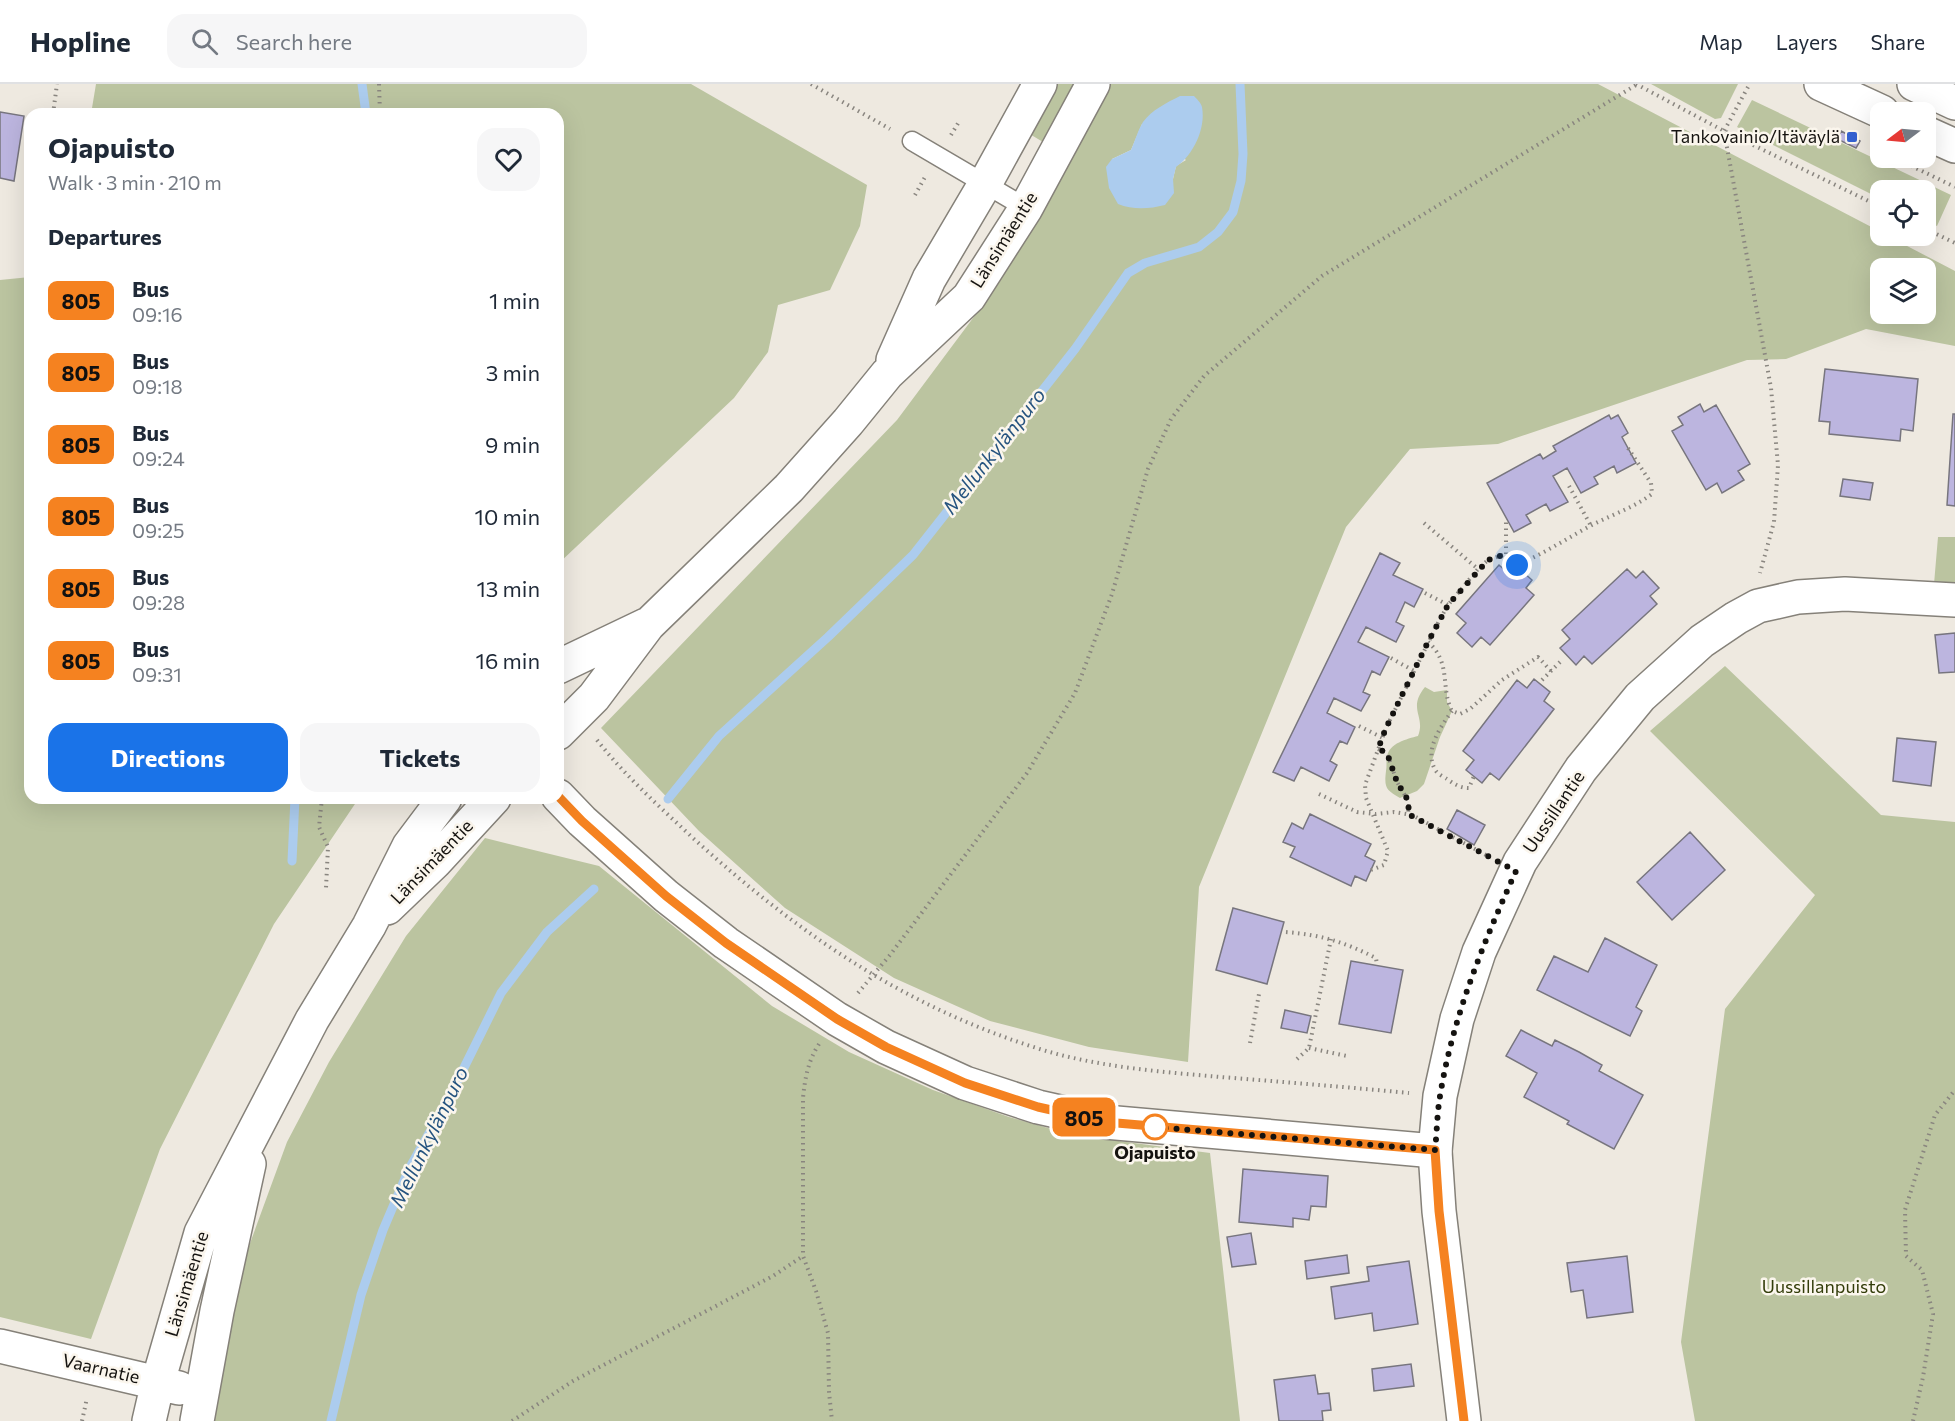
<!DOCTYPE html>
<meta charset="utf-8">
<style>
:root{--surface:#fff;--page:#f6f6f7;--text:#1f2937;--muted:#747a83;--line:#e0e1e3;--accent:#1a73e8}
body{margin:0;font-family:Commissioner,sans-serif;background:var(--page);color:var(--text);height:100vh;display:flex;flex-direction:column;font-size:22px;white-space:nowrap}
*{box-sizing:border-box;margin:0}
p{font-size:20px;color:var(--muted)}
.icon{flex:none;width:33px;height:33px;fill:none;stroke:currentColor;stroke-width:2;stroke-linecap:round;stroke-linejoin:round}
.map{position:relative;flex:1;overflow:hidden}
.drawer{position:absolute;left:24px;top:24px;width:540px;height:696px;display:flex;flex-direction:column;background:var(--surface);border-radius:18px;box-shadow:0 6px 24px #0002}
.drawer>*{flex:none}
.badge{padding:0 12px;border-radius:9px;font-size:21px;line-height:39px}
.needle{width:39px;rotate:254deg}
.fabs{position:absolute;left:1870px;top:18px;display:grid;gap:12px}
.fabs a{display:grid;place-items:center;width:66px;height:66px;border-radius:12px;background:var(--surface);box-shadow:0 6px 24px #0002;font-size:30px}
.you{position:absolute;width:30px;height:30px;margin:-15px;border:4px solid #fff;border-radius:50%;background:#1a73e8;box-shadow:0 0 0 9px #1a73e833}
.map>.badge{position:absolute;translate:-50% -50%;box-shadow:0 0 0 3px #fff}
h2{padding:0 24px;font-size:22px;line-height:54px}
.round{display:grid;place-items:center;flex:none;width:63px;height:63px;border-radius:18px;background:var(--page)}
.head{display:flex;align-items:center;justify-content:space-between;height:102px;padding:0 24px}
h1{font-size:28px;font-weight:700;line-height:45px}
.action{display:flex;gap:12px;margin-top:auto;padding:12px 24px}
.action a{flex:1;height:69px;border-radius:18px;background:var(--accent);color:#fff;font-size:24px;font-weight:700;line-height:69px;text-align:center}
.action a+a{background:var(--page);color:var(--text)}
ul{padding:0;list-style:none}
li{display:flex;align-items:center;gap:18px;height:72px;padding:0 24px}
li div{flex:1}
li b{display:block;font-size:22px}
li em{font-style:normal}
li .badge{min-width:66px;font-weight:700;text-align:center}
header{display:flex;align-items:center;gap:36px;box-sizing:border-box;height:84px;padding:0 30px;background:var(--surface);border-bottom:2px solid var(--line)}
header strong{font-size:28px}
nav{display:flex;gap:33px;margin-inline-start:auto;font-size:21px}
.search{width:420px;height:54px;background:var(--page);display:flex;align-items:center;gap:15px;box-sizing:border-box;padding:0 21px;border-radius:18px;color:var(--muted);font-size:22px}
.map>svg:first-child{display:block}
.green{fill:#bbc4a0;fill-rule:evenodd}
.water{fill:#acccee}
.lines{fill:none;stroke-linecap:round;stroke-linejoin:round}
.stream{stroke:#acccee;stroke-width:9}
.building{fill:#bcb5df;stroke:#77757e;stroke-width:1.5}
.lane-casing{stroke:#858179;stroke-width:21}
.street-casing{stroke:#858179;stroke-width:36}
.secondary-casing{stroke:#858179;stroke-width:36}
.primary-casing{stroke:#858179;stroke-width:36}
.path{stroke:#89857f;stroke-width:4;stroke-dasharray:1.5 4.5;stroke-linecap:butt}
.lane{stroke:#fff;stroke-width:18}
.street{stroke:#fff;stroke-width:33}
.secondary{stroke:#fff;stroke-width:33}
.primary{stroke:#fff;stroke-width:33}
.line-casing{stroke:#fff;stroke-width:14}
.line{stroke:#f58220;stroke-width:9}
.walk{stroke:#151310;stroke-width:6;stroke-dasharray:0 10.8}
.poi-dot{fill:#3561d1;stroke:#fbf6ed;stroke-width:2}
.stop-dot{fill:#fff;stroke:#f58220;stroke-width:3}
.labels{text-anchor:middle;stroke-width:5;stroke-linejoin:round;paint-order:stroke}
.poi-label{font-size:18px;fill:#151310;stroke:#fbf6ed;text-anchor:end}
.street-label{font-size:18px;fill:#151310;stroke:#fbf6ed}
.stop-label{font-size:18px;font-weight:bold;fill:#151310;stroke:#fbf6ed}
.park-label{font-size:18px;fill:#333d0a;stroke:#fbf6ed}
.water-label{font-size:20px;font-style:italic;fill:#25537f;stroke:#fbf6ed}
</style>
<header>
<strong>Hopline</strong>
<div class="search"><svg class="icon" aria-label="search" viewBox="0 0 24 24"><circle cx="10" cy="10" r="6"/><path d="M15 15l6 6"/></svg>Search here</div>
<nav><a>Map</a><a>Layers</a><a>Share</a></nav>
</header>
<div class="map">
<svg width="1955" height="1337" viewBox="0 0 1955 1337">
<rect width="100%" height="100%" fill="#eee9e0"/>
<path class="green" d="M96,0h595l176,101 -7,41 -30,64 -52,15 -10,47 -34,46 -176,166v-450h-467z
M1055,0h20l-32,58 -15,-9z
M1111,0h487l283,148v4h7l67,35v75l-89,-17 -80,30 -39,1 -249,84 -88,5 -64,78 -147,360 -11,175 -99,-15 -99,-26 -96,-43 -109,-70 -86,-77 -98,-103 296,-308 82,-110 44,-71zM1142,40l44,36 -10,6 -3,13v14l-61,-34 19,-9zM1881,184h45v46h-45z
M1651,0h87l-17,34 -6,1z
M1752,16l199,95 -14,31 -11,-5v-31h-45v9l-144,-72z
M30,193v521h329l-85,126 -114,225 -69,190 -91,-22v-1037z
M1938,453h17v49l-21,-2z
M1725,582l156,149 74,7v599h-260l-14,-79 44,-333 90,-114 -165,-164z
M1425,603l9,5 13,-2v12l5,9 -12,26 -16,47 -7,7 -17,7c-14,-8 -16,-10 -14,-27 1,-5 0,-10 1,-14 2,-14 20,-18 31,-21 8,-20 -11,-27 7,-49z
M485,754l114,28 173,140 77,46 84,38 76,27 64,18 137,18 30,268h-1031l36,-164 42,-115 42,-80 77,-126z"/>
<path class="water" d="M1180,12h14c3,3 7,7 8,11 4,22 -9,48 -26,60l-3,12 1,14 -9,12c-16,4 -32,5 -47,-1l-9,-16 -3,-21 6,-8 19,-9c4,-9 7,-20 12,-28 9,-12 23,-19 37,-26z"/>
<g class="lines">
<path class="stream" d="M362,0l4,30
M668,715l51,-63 109,-99 85,-82 162,-206 53,-76 17,-10 54,-16 19,-15 15,-20 8,-31 2,-27 -3,-70
M292,777l3,-63
M331,1337l30,-126 22,-65 26,-61 41,-73 51,-103 46,-61 47,-43"/>
</g>
<path class="building" d="M0,28l24,4 -10,65 -14,-3z
M1841,47l19,10 -4,7 -19,-9z
M1825,285l93,10 -5,52 -12,-2 -1,12 -71,-7 1,-12 -11,-1z
M1700,320l4,8 12,-7 34,59 -12,7 6,9 -22,13 -5,-10 -11,7 -34,-59 11,-6 -5,-8z
M1953,330h2v92l-8,-1z
M1609,331l2,4 7,-4 10,18 -6,4 14,26 -19,10 -3,-7 -20,11 4,7 -17,9 -14,-25 -14,8 15,26 -18,9 -4,-7 -20,11 5,8 -17,9 -27,-49 53,-29 3,5 13,-8 -3,-5z
M1843,395l30,4 -3,17 -30,-4z
M1380,469l20,10 -7,12 30,14 -9,18 -9,-5 -9,20 8,4 -8,16 -30,-15 -8,15 31,15 -9,18 -8,-4 -9,21 7,3 -9,16 -27,-13 -7,15 28,14 -8,17 -7,-3 -10,20 7,4 -8,16 -28,-14 -7,14 -21,-9z
M1499,481l10,9 7,-8 16,14 -6,8 8,7 -44,50 -9,-8 -9,10 -15,-14 9,-10 -10,-9z
M1627,485l9,9 7,-7 16,17 -9,8 7,8 -65,60 -8,-8 -8,9 -16,-17 10,-9 -8,-9z
M1955,549v39l-16,1 -4,-38z
M1534,595l16,13 -6,9 10,8 -55,71 -9,-7 -8,10 -16,-13 8,-10 -11,-9 54,-71 10,8z
M1897,654l39,4 -5,44 -38,-5z
M1457,726l28,15 -11,20 -27,-16z
M1310,730l61,30 -6,12 10,5 -9,20 -11,-5 -4,10 -61,-29 5,-10 -12,-5 9,-19 11,6z
M1690,748l35,38 -53,50 -35,-38z
M1233,824l51,14 -17,62 -51,-14z
M1605,854l52,27 -21,42 6,4 -12,25 -93,-46 17,-34 34,16z
M1351,877l52,9 -12,63 -52,-9z
M1285,926l26,6 -4,17 -26,-5z
M1521,946l31,16 3,-6 24,12 23,13 -3,6 44,24 -29,54 -47,-25 2,-3 -45,-24 13,-24 -31,-17z
M1243,1085l85,7 -2,31 -15,-1 -2,14 -16,-2v9l-54,-5z
M1251,1149l5,31 -24,3 -5,-30z
M1347,1171l2,18 -42,6 -2,-18z
M1627,1172l6,56 -46,6 -4,-28 -12,2 -4,-29z
M1409,1177l9,63 -44,7 -2,-18 -37,6 -4,-32 38,-6 -2,-14z
M1411,1280l3,22 -40,5 -2,-22z
M1315,1291l3,19 11,-1 2,17 -9,1 1,10h-44l-5,-41z"/>
<g class="lines">
<g class="lane-casing">
<path id="lane" d="M912,57l114,67"/>
</g>
<g class="street-casing">
<path id="street" d="M1464,1337l-25,-210 -4,-60 5,-55 17,-77 22,-67 41,-90 61,-93 59,-72 62,-56 34,-23 22,-12 40,-9 47,-3 110,6"/>
</g>
<g class="secondary-casing">
<path id="secondary" d="M893,276l36,-81 56,-95 55,-100
M558,583l88,-42
M558,649l36,-36 54,-72 141,-137 59,-66 39,-48 82,-77 57,-89 67,-124
M558,712l24,25 84,75 60,47 111,76 49,28 79,36 73,24 67,15 330,29
M387,824l48,-46 59,-64
M0,1262l179,42
M149,1337l9,-39 43,-149 111,-213 57,-94 40,-80 36,-48
M197,1337l20,-110 32,-147"/>
</g>
<g class="primary-casing">
<path id="primary" d="M1821,0l61,28
M1914,0l41,19
M1926,49l29,13"/>
</g>
<path class="path" d="M379,0l1,30
M811,0l79,45
M1636,0l88,47 157,76
M1748,3l-24,44 47,257 7,77 -4,57 -14,51
M53,30l4,-30
M951,51l9,-15
M1872,62l9,5
M1895,74l60,29
M915,111l10,-18
M1926,145l29,14
M1569,402l22,40
M1424,439l54,46
M1506,470v-36
M1517,481c26,-11 49,-26 73,-39 21,-11 43,-18 62,-32l-1,-11 -23,-35
M1425,509l23,12
M1428,558c24,21 12,46 24,69l8,3 10,-5 32,-29 36,-23 13,14
M1391,574l23,13
M1542,596l19,-19
M1452,627c-11,15 -29,40 -16,60 2,3 8,6 11,8 7,5 13,9 22,9l5,-12
M1359,642l24,12
M597,656c29,37 63,67 97,99 105,95 212,169 349,211 56,17 119,22 178,27 63,5 125,10 188,16
M1378,665l9,4 10,29 12,20 -1,12
M1319,710l38,18 19,2 18,-2 18,3 74,40
M322,714l-3,29 9,20 -2,41
M1371,786l13,-5 4,-14 -22,-53 -1,-13 21,-57 54,-109 8,-14 30,-36 10,-9 18,-6 18,19
M1286,848c36,3 58,10 90,26l1,7
M858,909l32,-38 137,-182 48,-80 37,-99 36,-125 23,-50 33,-43 118,-100 314,-191
M1250,959l9,-49
M819,960c-11,17 -14,34 -16,54v158l13,35 12,42 1,59 3,29
M1309,964l38,8
M1297,975l12,-11 22,-109
M82,1337l5,-23
M512,1337l61,-40 200,-105 30,-20
M1913,1337l10,-44 10,-63 -11,-44 -16,-14 -1,-46 30,-95 20,-25"/>
<use href="#lane" class="lane"/>
<use href="#street" class="street"/>
<use href="#secondary" class="secondary"/>
<use href="#primary" class="primary"/>
</g>
<g class="lines">
<g class="line-casing">
<path id="line" d="M558,712l24,25 84,75 60,47 111,76 49,28 79,36 73,24 67,15 330,28 4,61 25,210"/>
</g>
<use href="#line" class="line"/>
<path class="walk" d="M1155,1043l280,23c2,-18 2,-36 5,-54 13,-80 43,-152 76,-225l-108,-57 1,-12 -12,-20 -10,-29 -9,-4 8,-21 42,-86 20,-37 40,-45 18,-6 11,11"/>
</g>
<rect class="poi-dot" x="1846" y="47" width="12" height="12" rx="3"/>
<circle class="stop-dot" cx="1155" cy="1043" r="12"/>
<g class="labels">
<g class="poi-label">
<text x="1840" y="59">Tankovainio/Itäväylä</text>
</g>
<g class="street-label">
<text transform="translate(1004 156) rotate(-58)" y="6">Länsimäentie</text>
<text transform="translate(1554 728) rotate(-56)" y="6">Uussillantie</text>
<text transform="translate(432 778) rotate(-46)" y="6">Länsimäentie</text>
<text transform="translate(187 1200) rotate(-73)" y="6">Länsimäentie</text>
<text transform="translate(101 1285) rotate(13)" y="6">Vaarnatie</text>
</g>
<g class="stop-label">
<text x="1155" y="1075">Ojapuisto</text>
</g>
<g class="park-label">
<text x="1824" y="1209">Uussillanpuisto</text>
</g>
<g class="water-label">
<text transform="translate(994 367) rotate(-52)" y="7">Mellunkylänpuro</text>
<text transform="translate(429 1053) rotate(-64)" y="7">Mellunkylänpuro</text>
</g>
</g>
</svg>
<div class="fabs">
<a><svg class="needle" viewBox="-14 -14 28 28"><path d="M0-13l5 13h-10z" fill="#e53935"/><path d="M0 13l5-13h-10z" fill="#747a83"/></svg></a>
<a><svg class="icon" aria-label="locate" viewBox="0 0 24 24"><circle cx="12" cy="12" r="6"/><path d="M12 2v4M12 18v4M2 12h4M18 12h4"/></svg></a>
<a><svg class="icon" aria-label="layers" viewBox="0 0 24 24"><path d="M12 4l9 5-9 5-9-5zM3 14l9 5 9-5"/></svg></a>
</div>
<div class="you" style="left:1517px;top:481px"></div>
<b class="badge" style="left:1084px;top:1033px;background:#f58220;color:#111">805</b>
<section class="drawer">
<div class="head"><div><h1>Ojapuisto</h1><p>Walk · 3 min · 210 m</p></div><a class="round"><svg class="icon" aria-label="heart" viewBox="0 0 24 24"><path d="M12 20l-8-8c-3-5 5-10 8-4 3-6 11-1 8 4z"/></svg></a></div>
<h2>Departures</h2>
<ul>
<li><span class="badge" style="background:#f58220;color:#111">805</span><div><b>Bus</b><p>09:16</p></div><em>1 min</em></li>
<li><span class="badge" style="background:#f58220;color:#111">805</span><div><b>Bus</b><p>09:18</p></div><em>3 min</em></li>
<li><span class="badge" style="background:#f58220;color:#111">805</span><div><b>Bus</b><p>09:24</p></div><em>9 min</em></li>
<li><span class="badge" style="background:#f58220;color:#111">805</span><div><b>Bus</b><p>09:25</p></div><em>10 min</em></li>
<li><span class="badge" style="background:#f58220;color:#111">805</span><div><b>Bus</b><p>09:28</p></div><em>13 min</em></li>
<li><span class="badge" style="background:#f58220;color:#111">805</span><div><b>Bus</b><p>09:31</p></div><em>16 min</em></li>
</ul>
<div class="action"><a>Directions</a><a>Tickets</a></div>
</section>
</div>
